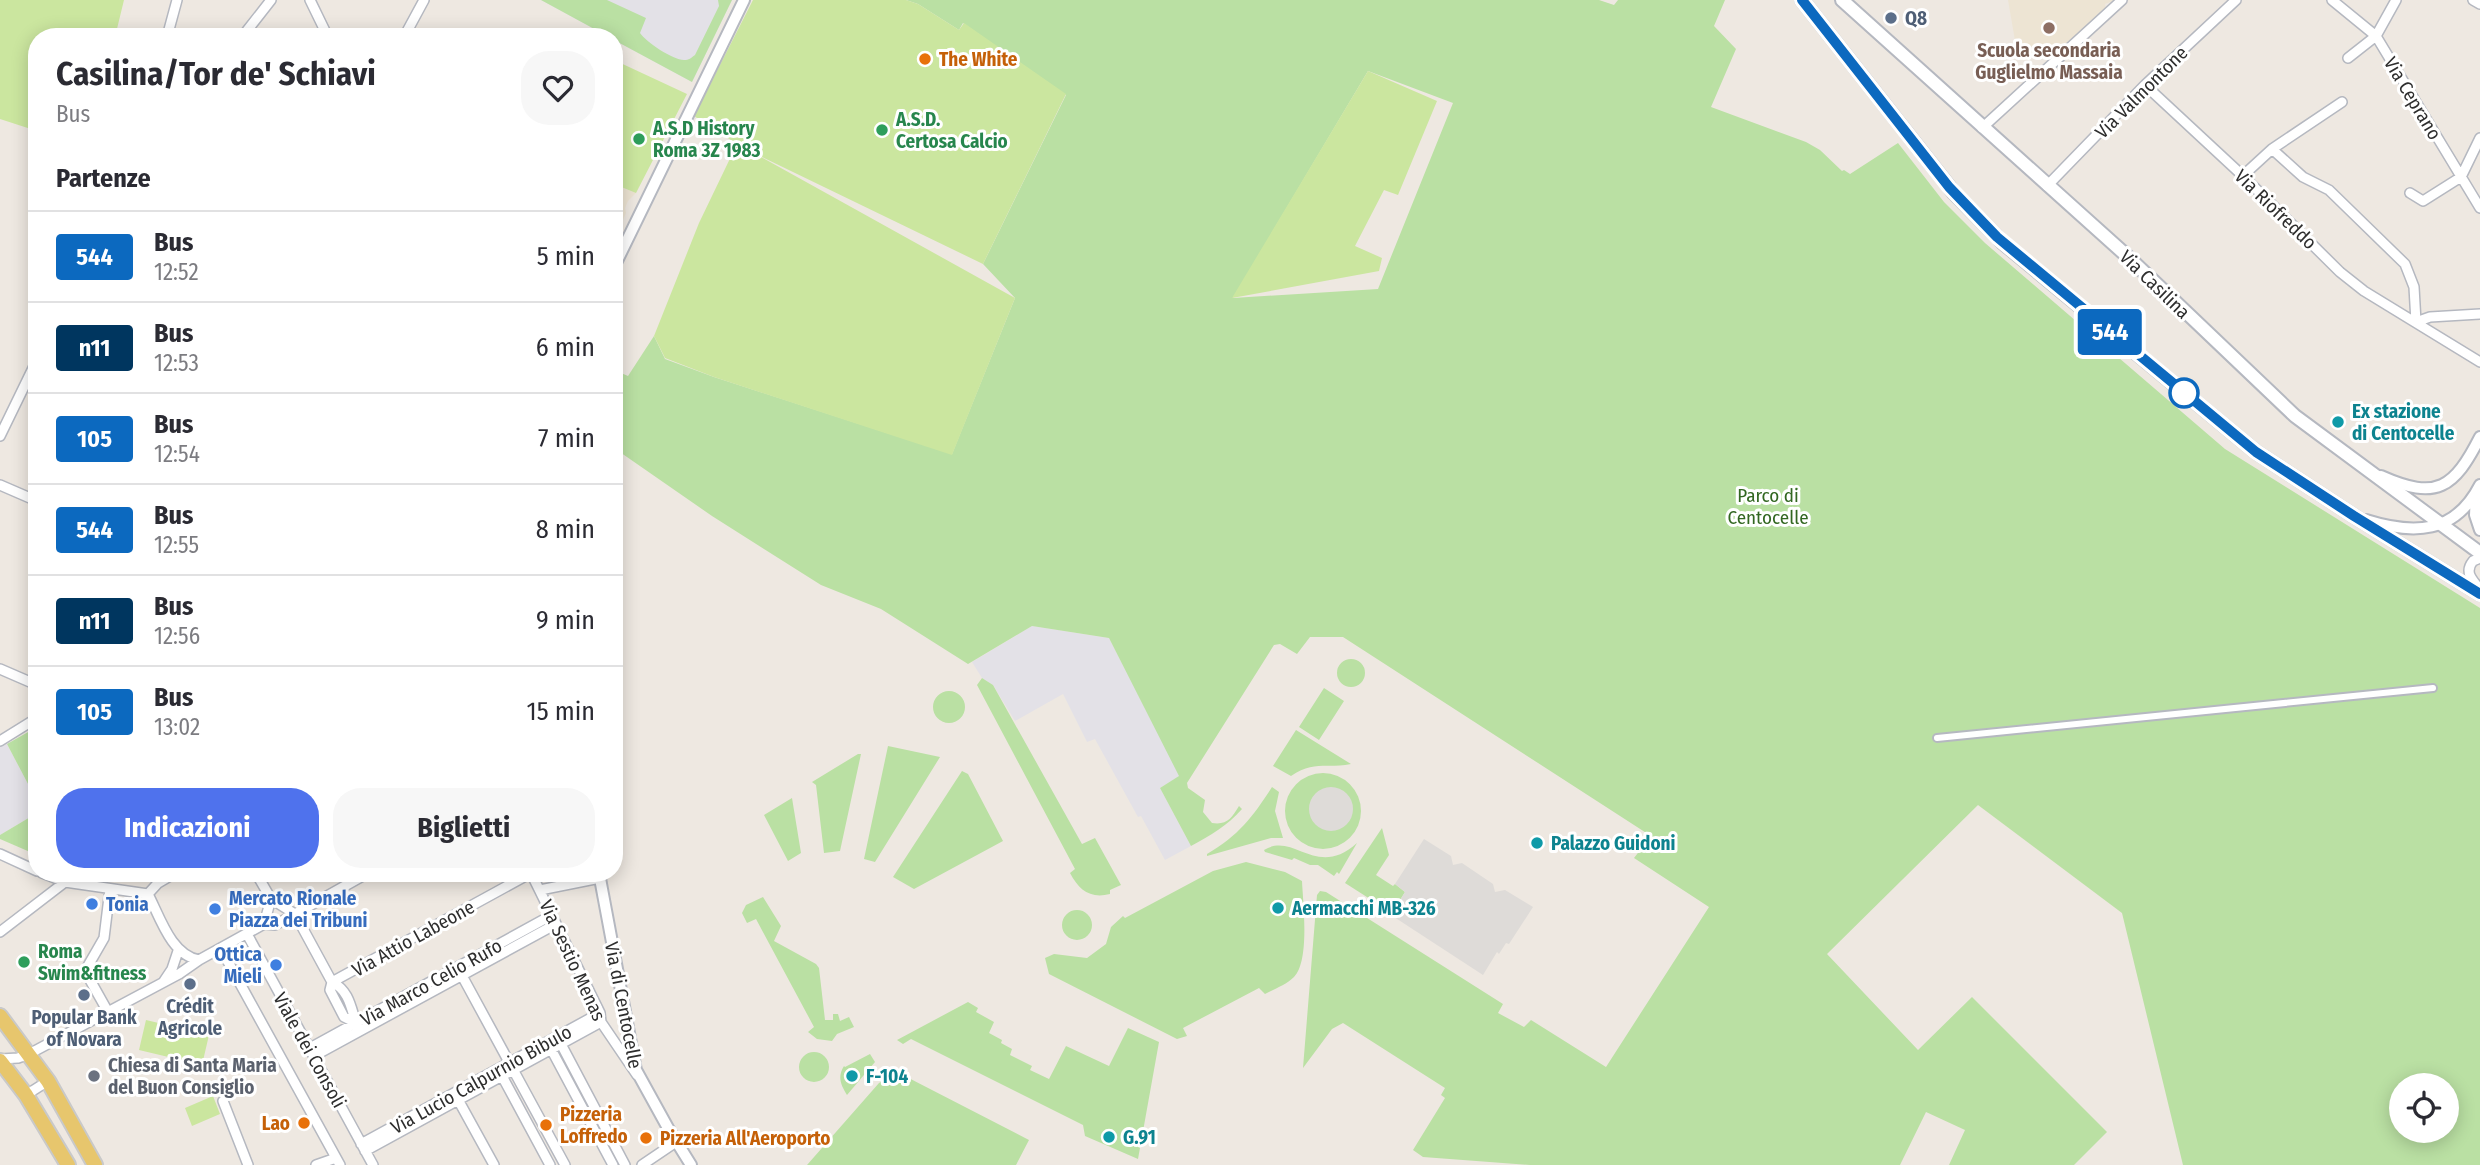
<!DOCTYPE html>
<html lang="it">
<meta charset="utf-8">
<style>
:root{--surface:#fff;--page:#f7f7f7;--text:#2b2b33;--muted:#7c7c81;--line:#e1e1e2;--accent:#4f72ed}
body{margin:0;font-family:"Fira Sans Condensed",sans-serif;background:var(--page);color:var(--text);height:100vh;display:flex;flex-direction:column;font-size:26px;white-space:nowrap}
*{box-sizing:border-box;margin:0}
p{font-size:23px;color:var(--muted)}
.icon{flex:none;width:38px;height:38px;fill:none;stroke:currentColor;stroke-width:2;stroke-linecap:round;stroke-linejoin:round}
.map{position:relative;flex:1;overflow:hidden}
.drawer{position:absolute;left:28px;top:28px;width:595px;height:854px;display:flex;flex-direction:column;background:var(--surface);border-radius:28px;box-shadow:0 4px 18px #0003}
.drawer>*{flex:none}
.badge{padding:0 14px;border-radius:5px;font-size:24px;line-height:46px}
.tools{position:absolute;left:2389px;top:1073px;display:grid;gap:14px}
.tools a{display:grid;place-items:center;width:70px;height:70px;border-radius:50%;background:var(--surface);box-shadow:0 4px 18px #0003;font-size:35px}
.map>.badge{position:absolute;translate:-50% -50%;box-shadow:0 0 0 4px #fff}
h2{padding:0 28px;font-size:26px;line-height:63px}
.round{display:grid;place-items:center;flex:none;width:74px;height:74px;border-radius:28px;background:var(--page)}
.overview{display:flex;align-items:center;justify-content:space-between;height:119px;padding:0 28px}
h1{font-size:33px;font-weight:700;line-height:52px}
.action{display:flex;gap:14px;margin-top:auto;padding:14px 28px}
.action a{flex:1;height:80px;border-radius:28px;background:var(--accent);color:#fff;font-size:28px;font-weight:700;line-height:80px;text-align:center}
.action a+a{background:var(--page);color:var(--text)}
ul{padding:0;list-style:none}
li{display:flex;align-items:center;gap:21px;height:91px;padding:0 28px;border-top:2px solid var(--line)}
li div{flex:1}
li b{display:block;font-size:26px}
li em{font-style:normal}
li .badge{min-width:77px;font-weight:700;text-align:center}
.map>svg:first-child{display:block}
.industrial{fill:#e3e1e7}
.education{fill:#ede4d3}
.green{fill:#bae0a3;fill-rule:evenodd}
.pitch{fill:#cbe69f}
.plaza{fill:#dedbd8}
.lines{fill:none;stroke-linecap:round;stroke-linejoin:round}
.pedestrian-casing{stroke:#b5b8c0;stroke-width:10}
.minor-casing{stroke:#b5b8c0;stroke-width:12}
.tertiary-casing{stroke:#b5b8c0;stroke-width:14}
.secondary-casing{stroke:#b5b8c0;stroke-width:16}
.primary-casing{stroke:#c9c9c9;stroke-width:18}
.pedestrian{stroke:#fff;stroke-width:6}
.minor{stroke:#fff;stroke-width:9}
.tertiary{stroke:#fff;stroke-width:10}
.secondary{stroke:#fff;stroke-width:12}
.primary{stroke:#e7c66d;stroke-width:14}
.line-casing{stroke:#fff;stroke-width:16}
.line{stroke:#0c69bf;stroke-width:10}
.service-dot{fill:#5c6f8a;stroke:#fff;stroke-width:2.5}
.education-dot{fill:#8d6e63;stroke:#fff;stroke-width:2.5}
.food-dot{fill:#e8710a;stroke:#fff;stroke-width:2.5}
.leisure-dot{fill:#2e9e5b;stroke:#fff;stroke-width:2.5}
.stop-dot{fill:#fff;stroke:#0c69bf;stroke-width:3.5}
.culture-dot{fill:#0f9aa8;stroke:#fff;stroke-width:2.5}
.shop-dot{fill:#3f7fe0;stroke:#fff;stroke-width:2.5}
.worship-dot{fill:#6b7280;stroke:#fff;stroke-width:2.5}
.labels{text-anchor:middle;stroke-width:6;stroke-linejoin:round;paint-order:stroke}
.service-label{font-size:19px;font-weight:bold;fill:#4e5e75;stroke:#fff}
.education-label{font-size:19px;font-weight:bold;fill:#785e54;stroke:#fff}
.food-label{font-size:19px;font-weight:bold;fill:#c56008;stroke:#fff;text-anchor:start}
.street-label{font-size:19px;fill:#2e2e2e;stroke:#fff}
.leisure-label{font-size:19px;font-weight:bold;fill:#27864d;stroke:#fff;text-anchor:start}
.culture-label{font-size:19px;font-weight:bold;fill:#0d838f;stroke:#fff;text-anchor:start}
.park-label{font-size:19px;fill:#326721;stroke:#fff}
.shop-label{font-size:19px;font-weight:bold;fill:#366cbe;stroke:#fff;text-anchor:start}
.worship-label{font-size:19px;font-weight:bold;fill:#5b616d;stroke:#fff;text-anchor:start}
</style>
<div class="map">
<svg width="2480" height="1165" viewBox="0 0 2480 1165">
<rect width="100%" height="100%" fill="#eee8e1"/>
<path class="industrial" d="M541,0h191l-40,82 -78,-42v-3h-5z
M1032,626l77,12 71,138 -20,12 31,58 -26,14 -24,-44 -3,1 -43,-78 -8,3 -24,-48 -48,27 -22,-36 -11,-7 -10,-16z
M7,744l30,57v12l-37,22v-88z"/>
<path class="education" d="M2008,0h108l-11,4 1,6 -47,43 -41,5z
M614,184l22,9 -8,8 -3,7 1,5 -12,27z"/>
<path class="green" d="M541,0h66l39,18 -6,15c6,9 33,27 44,27 5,0 7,-2 11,-5l24,-49 -1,-6h14l-40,82 -78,-42v-3h-5z
M906,0h693l15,5 4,-5h107l-11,26 22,23 -25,58 95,35 14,8 22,21 2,-1 6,4 48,-31 46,59 41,41 240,206 255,159v557h-297l-61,-252 -144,-108 -151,149 91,96 54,-53 135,135 -33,33h-125l16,-35 -39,-18 -26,53h-370l-107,-8 -10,-7 32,-52 -4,-3 4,-7 -102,-65 -11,6 -29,39 14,-173 3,-4 6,1 177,112 -5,9 26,14 7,-7 75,47 103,-160 -75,-49 17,-22 -308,-199h-33l-13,17 -17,-10 -6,1 -87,138 1,5 17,12 -2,12 9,11c15,2 19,-4 27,-17l3,3c-15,17 -31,26 -51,37l-31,-58 19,-12 -70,-138 -77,-12 -64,38 -87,-55 -60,-24 -109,-69 -98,-68v-78l14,6 26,-40 11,23 49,18 238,77 63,-156 -32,-34 83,-169 -103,-72 -4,7 -41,-26zM1368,71l85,32 -75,186 -145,9zM2401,1085h45v45h-45z
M1337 673a14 14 0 1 1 28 0a14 14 0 1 1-28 0Z
M982,678l11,7 89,159 13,-6 26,47 -11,5v4c-20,5 -31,-4 -40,-21l5,-4 -98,-184z
M1324,688l20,13 -25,39 -20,-13z
M933 707a16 16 0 1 1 32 0a16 16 0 1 1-32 0Z
M37,727v74l-30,-57z
M1296,730l55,34c-24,5 -37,-4 -60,12l-18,-10z
M888,746l52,11 -65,105 -11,-3z
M858,754h3l-21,97 -16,2 -8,-68 -4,-3z
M962,771l6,3 35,67 -89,48 -21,-12z
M1285 811a38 38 0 1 1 76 0a38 38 0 1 1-76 0Z
M1272,787l7,5 -4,19 8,27h-12l-64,18v-2c32,-19 45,-36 65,-67z
M792,798l9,55 -13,8 -24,-46z
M37,813v42l-37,-16v-4z
M1382,828l7,27 -13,20 17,11 2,-2 10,8 -13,21 -47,-30z
M1357,843l-18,31 -2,-2 -3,4 -16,-11h-8l-16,-7 -2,2 -27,-8 -1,-2c30,-19 52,30 93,-7z
M1246,862l39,10 17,9c1,22 8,80 -8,96 -8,8 -20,12 -29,17l-6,-6 -76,40 4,8 -10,3 -128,-65 -4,-16 9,-4 33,4 19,-14 5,-17 12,-11 2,2 88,-47z
M763,897l18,29 -7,15 42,23 3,4 6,52h8v-6h5l2,7 9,-4 5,10 -17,7 -5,7 -15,-2 -9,-7 6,-5 -58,-108 -9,4 -5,-10 4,-8z
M1062 925a15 15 0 1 1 30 0a15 15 0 1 1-30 0Z
M968,1002l10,6 -2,4 18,10 -5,11 13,7 -1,3 11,6 -2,6 22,11 -2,4 19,9 17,-33 43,20 19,-38 31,14 -21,117 -53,-23 -2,-11 -172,-86 -8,5 -6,-4z
M799 1067a15 15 0 1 1 30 0a15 15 0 1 1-30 0Z
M870,1054l5,8 -28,33c-6,-10 -10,-18 -3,-29l1,1z
M897,1072l132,68 -13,25h-209l72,-82z"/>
<path class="pitch" d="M0,0h124l-9,37h-78v94l-37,-12z
M753,0h153l12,4 41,26 5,-7 102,71 -83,170 -229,-111 261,145 -63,157 -238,-78 -49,-19 -11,-22 45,-113 38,-79 -43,-28z
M614,60l73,34 -51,99 -22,-9z
M1368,71l69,30 -39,94 -14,-5 -29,56 27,12 -3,13 -147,27z
M146,1020l63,15 -7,30 -63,-15z
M213,1096l7,18 -28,12 -7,-18z"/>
<path class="plaza" d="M1309 809a22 22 0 1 1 44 0a22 22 0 1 1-44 0Z
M1424,839l27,17 2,9 9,-2 31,21 2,8 10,-2 28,17 -24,37 -3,-1 -7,11 -2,-2 -14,23 -92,-60 14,-23 -10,-8z"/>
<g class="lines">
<g class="pedestrian-casing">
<path id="pedestrian" d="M1937,738l496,-50"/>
</g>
<g class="minor-casing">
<path id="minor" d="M310,0l17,35
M2332,0l44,36 104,172
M2473,0l7,4
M167,37l10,-37
M242,37l29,-37
M404,37l20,-37
M2348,58l28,-22 20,-36
M2145,85l98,91 97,96 24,19 116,71
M1982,128l140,-128
M2272,149l31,28 26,13 76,74 9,23 2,35
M2248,171l24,-22 70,-47
M2047,186l98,-101 91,-85
M2410,193l13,8 38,-24 19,-39
M2416,322l14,-5 50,-3
M0,436l37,-76
M0,485l37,16
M2480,558l-7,3c-9,11 -1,19 7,28
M0,669l37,16
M0,741l37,-23
M0,854l37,17
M42,873l23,9 83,12
M531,873l69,140 1,9 36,53
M540,890l60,-12
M148,894c12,23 23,61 51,66
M148,894l10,-11 17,-10
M264,924l11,1 20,-11 -24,-15
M0,932l65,-50
M247,934l126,231
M221,949l119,216
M460,972l105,193
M164,981l8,-12 6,-18
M332,982l199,-109
M332,982c18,9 19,27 25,44
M108,1012l-23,-41 19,-33 6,-49
M356,1023l-12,-6 -14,-27 2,-8 -37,-68 73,-41
M561,1044l64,121
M310,1048l242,-133
M551,1049l62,116
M314,1056l242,-132
M0,1059l18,-1 11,-4 150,-80 20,-14 65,-36 7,-25 -15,-26
M502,1076l48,89
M26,1095l22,-14
M456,1096l38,69
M223,1101l25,64
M361,1144l239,-131
M365,1151l236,-129
M316,1165l20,-7
M642,1165l34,-23"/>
</g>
<g class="tertiary-casing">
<path id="tertiary" d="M614,267l130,-267
M2381,476c56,25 73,12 99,-39
M2476,495l-1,20 5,15
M2366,520c48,15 89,14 114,-35
M599,873l37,197 32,58 23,37"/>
</g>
<g class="secondary-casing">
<path id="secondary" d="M1802,0l152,193 48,49 254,210 98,64 126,78
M1842,0l285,256 168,160 185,137"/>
</g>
<g class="primary-casing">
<path id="primary" d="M0,1016l48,65 47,84
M0,1061l26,34 42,70"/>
</g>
<use href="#pedestrian" class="pedestrian"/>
<use href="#minor" class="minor"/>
<use href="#tertiary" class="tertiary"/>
<use href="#secondary" class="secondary"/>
<use href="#primary" class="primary"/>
</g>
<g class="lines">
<g class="line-casing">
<path id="line" d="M1802,0l147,187 48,50 259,215 98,64 126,78"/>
</g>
<use href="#line" class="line"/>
</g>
<g class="service-dot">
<circle cx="1891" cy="18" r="7"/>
<circle cx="190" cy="984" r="7"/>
<circle cx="84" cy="995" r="7"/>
</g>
<circle class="education-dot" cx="2049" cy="28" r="7"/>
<g class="food-dot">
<circle cx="925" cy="59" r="7"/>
<circle cx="304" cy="1123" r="7"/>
<circle cx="546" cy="1125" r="7"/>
<circle cx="646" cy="1138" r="7"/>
</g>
<g class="leisure-dot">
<circle cx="882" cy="130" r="7"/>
<circle cx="639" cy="139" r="7"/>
<circle cx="24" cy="962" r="7"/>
</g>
<circle class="stop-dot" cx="2184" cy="393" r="14"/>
<g class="culture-dot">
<circle cx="2338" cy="422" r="7"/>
<circle cx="1537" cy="843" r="7"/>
<circle cx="1278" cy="908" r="7"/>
<circle cx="852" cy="1076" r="7"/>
<circle cx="1109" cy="1137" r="7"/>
</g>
<g class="shop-dot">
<circle cx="92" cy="904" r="7"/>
<circle cx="215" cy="909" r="7"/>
<circle cx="276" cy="965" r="7"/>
</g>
<circle class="worship-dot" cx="94" cy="1076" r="7"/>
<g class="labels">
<g class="service-label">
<text x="1905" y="25" text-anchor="start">Q8</text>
<text x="190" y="1013">Crédit<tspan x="190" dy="22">Agricole</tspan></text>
<text x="84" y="1024">Popular Bank<tspan x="84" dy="22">of Novara</tspan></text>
</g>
<g class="education-label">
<text x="2049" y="57">Scuola secondaria<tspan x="2049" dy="22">Guglielmo Massaia</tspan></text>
</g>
<g class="food-label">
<text x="939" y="66">The White</text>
<text x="560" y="1121">Pizzeria<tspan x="560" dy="22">Loffredo</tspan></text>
<text x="290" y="1130" text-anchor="end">Lao</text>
<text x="660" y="1145">Pizzeria All'Aeroporto</text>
</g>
<g class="street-label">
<text transform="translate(2141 92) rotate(-45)" y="7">Via Valmontone</text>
<text transform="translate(2413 98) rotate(59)" y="7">Via Ceprano</text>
<text transform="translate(2276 209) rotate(44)" y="7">Via Riofreddo</text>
<text transform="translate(2155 284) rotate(44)" y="7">Via Casilina</text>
<text transform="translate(413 938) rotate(-29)" y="7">Via Attio Labeone</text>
<text transform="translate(573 960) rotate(65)" y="7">Via Sestio Menas</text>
<text transform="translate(431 982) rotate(-29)" y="7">Via Marco Celio Rufo</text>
<text transform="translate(624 1005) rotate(79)" y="7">Via di Centocelle</text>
<text transform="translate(310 1050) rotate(61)" y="7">Viale dei Consoli</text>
<text transform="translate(481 1079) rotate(-29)" y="7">Via Lucio Calpurnio Bibulo</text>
</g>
<g class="leisure-label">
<text x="896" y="126">A.S.D.<tspan x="896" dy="22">Certosa Calcio</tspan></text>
<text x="653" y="135">A.S.D History<tspan x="653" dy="22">Roma 3Z 1983</tspan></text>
<text x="38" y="958">Roma<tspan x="38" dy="22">Swim&amp;fitness</tspan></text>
</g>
<g class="culture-label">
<text x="2352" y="418">Ex stazione<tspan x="2352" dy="22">di Centocelle</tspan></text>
<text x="1551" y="850">Palazzo Guidoni</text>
<text x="1292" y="915">Aermacchi MB-326</text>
<text x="866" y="1083">F-104</text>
<text x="1123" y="1144">G.91</text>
</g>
<g class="park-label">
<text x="1768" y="502">Parco di<tspan x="1768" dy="22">Centocelle</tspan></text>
</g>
<g class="shop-label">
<text x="229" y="905">Mercato Rionale<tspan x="229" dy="22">Piazza dei Tribuni</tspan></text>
<text x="106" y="911">Tonia</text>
<text x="262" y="961" text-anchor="end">Ottica<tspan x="262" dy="22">Mieli</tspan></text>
</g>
<g class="worship-label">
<text x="108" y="1072">Chiesa di Santa Maria<tspan x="108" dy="22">del Buon Consiglio</tspan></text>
</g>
</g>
</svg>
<div class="tools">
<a><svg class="icon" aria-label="locate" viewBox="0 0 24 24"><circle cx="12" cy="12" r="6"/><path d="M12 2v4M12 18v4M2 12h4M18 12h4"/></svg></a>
</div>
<b class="badge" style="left:2110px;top:332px;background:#0c69bf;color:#fff">544</b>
<section class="drawer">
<div class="overview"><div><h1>Casilina/Tor de' Schiavi</h1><p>Bus</p></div><a class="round"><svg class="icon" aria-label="heart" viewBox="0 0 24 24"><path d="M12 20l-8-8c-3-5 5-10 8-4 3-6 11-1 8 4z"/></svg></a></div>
<h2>Partenze</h2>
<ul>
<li><span class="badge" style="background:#0c69bf;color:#fff">544</span><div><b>Bus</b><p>12:52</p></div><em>5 min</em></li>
<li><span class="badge" style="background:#00365f;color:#fff">n11</span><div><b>Bus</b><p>12:53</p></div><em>6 min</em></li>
<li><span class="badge" style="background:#0c69bf;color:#fff">105</span><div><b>Bus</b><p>12:54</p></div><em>7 min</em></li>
<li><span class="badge" style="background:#0c69bf;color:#fff">544</span><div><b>Bus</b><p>12:55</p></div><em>8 min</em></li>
<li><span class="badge" style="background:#00365f;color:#fff">n11</span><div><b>Bus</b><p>12:56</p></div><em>9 min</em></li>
<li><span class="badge" style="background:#0c69bf;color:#fff">105</span><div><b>Bus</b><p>13:02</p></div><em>15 min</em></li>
</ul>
<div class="action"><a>Indicazioni</a><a>Biglietti</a></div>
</section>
</div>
